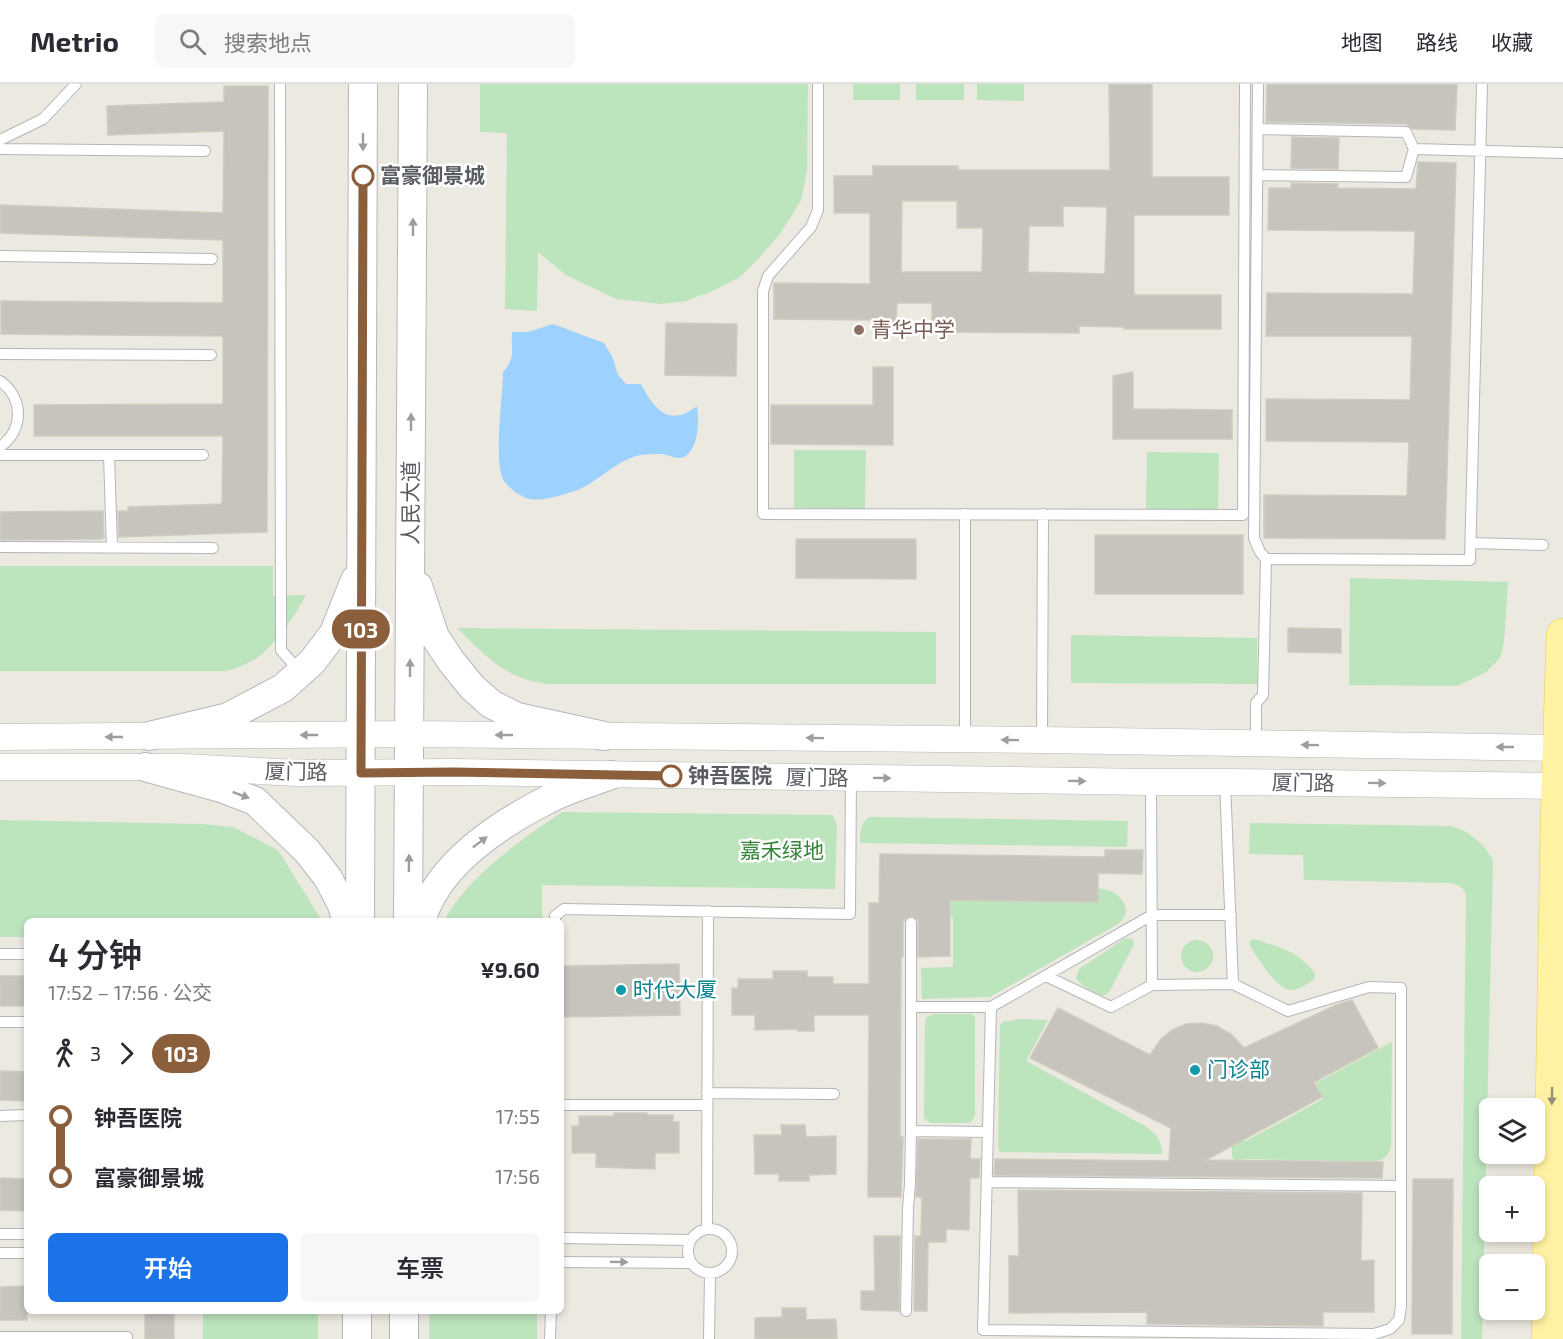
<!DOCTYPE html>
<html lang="zh">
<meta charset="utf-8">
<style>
:root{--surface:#fff;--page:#f7f7f7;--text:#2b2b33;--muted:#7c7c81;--line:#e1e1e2;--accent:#1a73e8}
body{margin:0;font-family:"Exo 2","Noto Sans SC",sans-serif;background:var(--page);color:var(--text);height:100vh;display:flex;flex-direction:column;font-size:22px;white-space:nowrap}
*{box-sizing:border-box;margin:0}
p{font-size:20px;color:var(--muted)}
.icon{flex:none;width:33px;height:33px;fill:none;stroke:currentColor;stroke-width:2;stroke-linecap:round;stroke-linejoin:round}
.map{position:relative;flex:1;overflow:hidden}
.side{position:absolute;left:24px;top:834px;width:540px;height:396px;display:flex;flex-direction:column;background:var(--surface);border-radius:9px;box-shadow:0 3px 9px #0003}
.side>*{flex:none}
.badge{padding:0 12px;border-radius:20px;font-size:21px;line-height:39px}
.buttons{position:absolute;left:1479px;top:1014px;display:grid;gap:12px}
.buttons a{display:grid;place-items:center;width:66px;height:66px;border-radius:9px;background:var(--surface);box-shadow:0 3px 9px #0003;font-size:30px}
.map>.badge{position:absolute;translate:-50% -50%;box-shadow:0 0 0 3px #fff}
.legs{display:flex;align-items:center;gap:9px;height:66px;padding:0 24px;font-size:20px}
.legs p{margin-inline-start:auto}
.headline{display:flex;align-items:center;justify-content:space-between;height:102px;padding:0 24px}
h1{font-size:33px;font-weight:600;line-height:45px}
.primary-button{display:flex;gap:12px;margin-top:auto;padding:12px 24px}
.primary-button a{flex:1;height:69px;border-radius:9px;background:var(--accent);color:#fff;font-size:24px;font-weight:600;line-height:69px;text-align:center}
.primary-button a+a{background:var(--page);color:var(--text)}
ul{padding:0 24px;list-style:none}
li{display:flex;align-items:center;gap:21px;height:60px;font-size:22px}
li i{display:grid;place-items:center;width:9px;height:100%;margin:0 8px;background:currentColor}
li i::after{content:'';width:15px;height:15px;margin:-8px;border:4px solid;border-radius:50%;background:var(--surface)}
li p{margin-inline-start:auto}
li:first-child i{background:linear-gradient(#0000 50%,currentColor 0)}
li:last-child i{background:linear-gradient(currentColor 50%,#0000 0)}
header{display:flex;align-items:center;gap:36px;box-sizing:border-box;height:84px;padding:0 30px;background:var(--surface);border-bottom:2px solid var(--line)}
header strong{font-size:28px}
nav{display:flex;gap:33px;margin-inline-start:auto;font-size:21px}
.search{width:420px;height:54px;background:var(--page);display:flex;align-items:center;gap:15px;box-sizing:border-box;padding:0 21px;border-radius:9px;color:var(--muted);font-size:22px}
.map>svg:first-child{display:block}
.green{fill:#bce4bd}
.water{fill:#9dd2ff}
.building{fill:#c7c4bd;stroke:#d0cbbe;stroke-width:1.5;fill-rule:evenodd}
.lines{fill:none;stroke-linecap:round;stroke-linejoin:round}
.service-casing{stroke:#b3b6bb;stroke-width:12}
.tertiary-casing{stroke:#b3b6bb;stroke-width:27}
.secondary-casing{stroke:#b4b7bd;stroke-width:30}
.primary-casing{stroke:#f0c855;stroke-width:34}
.service{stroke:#fff;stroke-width:10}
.tertiary{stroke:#fff;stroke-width:26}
.secondary{stroke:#fff;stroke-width:28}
.primary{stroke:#fff2a2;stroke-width:33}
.oneway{fill:#9b9da0}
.oneway2{fill:#939078}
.line-1-casing{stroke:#fff;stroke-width:14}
.line-1{stroke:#8b5e3c;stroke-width:9}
.stop-1-dot{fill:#fff;stroke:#8b5e3c;stroke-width:3}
.education-dot{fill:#8d6e63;stroke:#fff;stroke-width:2}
.culture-dot{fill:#0f9aa8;stroke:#fff;stroke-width:2}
.labels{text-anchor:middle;stroke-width:5;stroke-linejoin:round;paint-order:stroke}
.stop-label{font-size:21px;font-weight:bold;fill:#595c61;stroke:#fff;text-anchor:start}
.education-label{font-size:21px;fill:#785e54;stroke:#fff;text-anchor:start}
.street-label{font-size:21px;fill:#595c61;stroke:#fff}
.park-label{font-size:21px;fill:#35843a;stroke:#fff}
.culture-label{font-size:21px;fill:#0d838f;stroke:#fff;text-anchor:start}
</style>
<header>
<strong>Metrio</strong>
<div class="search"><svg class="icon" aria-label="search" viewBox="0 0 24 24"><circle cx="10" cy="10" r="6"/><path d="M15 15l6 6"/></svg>搜索地点</div>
<nav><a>地图</a><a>路线</a><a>收藏</a></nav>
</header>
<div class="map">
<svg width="1563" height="1255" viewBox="0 0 1563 1255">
<rect width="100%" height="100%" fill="#ece9e0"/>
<path class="green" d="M480,0h328l-1,88 -6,28 -21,34 -20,23 -20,20 -25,13 -29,11 -25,3 -45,-5 -50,-24 -28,-23 -1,59 -32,-2 2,-176 -27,-1z
M853,0h47v16h-47z
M916,0h48v16h-48z
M977,0h47v17l-47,-1z
M794,366h72l-1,59 -71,-1z
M1147,368l72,1 -1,58 -72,-1z
M0,482h273v30l33,-1c-11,20 -25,42 -42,57 -10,10 -25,15 -38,19h-226z
M1350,494l158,4 -4,60 -4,16 -14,14 -29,14 -108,-1z
M457,544l479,4v52h-388c-44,-6 -61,-27 -91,-56z
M1071,551l186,3v46l-186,-1z
M562,728l271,3 4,11 -2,63 -293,-4v36h-98c23,-44 78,-82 118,-109z
M869,733l259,4 -1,26 -267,-4c0,-11 0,-19 9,-26z
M0,736l201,4 32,3 45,23 44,71h-295v16h-27z
M1250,739l199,3c20,4 34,17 44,34l-11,479h-21l5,-444c-3,-9 -8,-10 -16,-12l-146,-3 -1,-25 -54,-1z
M1098,804c5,1 11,2 15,4 13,7 18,23 5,32l-128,73 -68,2 -1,-31 32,-1v-50h-26v-17l171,2z
M1128,854l4,1 2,4 -1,3 -23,45c-3,3 -4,5 -9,4 -6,-1 -22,-12 -25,-16l3,-10 45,-30z
M1255,855c23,8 46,13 60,35l-1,5c-5,4 -14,10 -21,11 -15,2 -34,-31 -42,-42l-2,-5 2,-3z
M1181 872a16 16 0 1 1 32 0a16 16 0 1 1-32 0Z
M933,930h39l3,3v99l-4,6 -5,1h-36l-6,-5 1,-96 1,-4z
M1021,935l27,1 -21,39 1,3 117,64c11,8 17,14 17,28l-163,-2 -1,-8 2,-119 3,-3z
M1392,958l-1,105c-2,9 -8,13 -17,15l-128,-3 -12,1 -2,-4v-13l5,-3 9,1 77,-42 -7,-16z
M203,1227h115v28h-115z
M429,1227h108v28h-108z"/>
<path class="water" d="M553,240l51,19 8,13 6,19 8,9h15c13,25 28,44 56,22 2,14 2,37 -9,48 -8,8 -16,2 -25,0 -7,0 -17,0 -23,1 -24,6 -39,24 -60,34 -13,5 -41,14 -54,9 -8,-3 -17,-10 -22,-17 -11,-16 -1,-86 -1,-109 13,-14 8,-23 9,-40h16z"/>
<path class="building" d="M1109,0h43v93h77v38h-95v80h87v34h-97v-2l-45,-1v7l-147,-1v-29h-35l-1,19h-23v-2l-99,-1v-36l96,1v-71h-36v-37h39v-10h85v4h152zM902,117h55v27h26l-1,44h-81zM1063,122l44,1 -2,67 -77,-2 1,-46h34z
M1267,0h190l-2,46 -42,-1 -7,-5 -140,-2z
M224,2h44l-1,446 -148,5 -1,-26h10v-4l94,-3 1,-68h-189v-31l189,-1v-68l-222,-2v-33l222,2v-63l-223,-7v-28l223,8 1,-82 -116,4 -1,-29 117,-4z
M1292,53l47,1 -1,31 -47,-1z
M1418,78l38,1 -11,376 -181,-1v-43l143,1 2,-54 -143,-1v-42l144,1 2,-64h-146l1,-43 146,1 2,-63 -147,-1 1,-42h22v-5l47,1 -1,4 79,1z
M666,239l71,1 -1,52 -71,-1z
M873,283h20v78l-122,-1v-39h102z
M1133,288v37l99,1v29h-119v-63z
M103,427l1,27h-2v1l-102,1v-28z
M1095,451h148v59h-148z
M796,455h120v40l-120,-1z
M1288,544l53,1v24l-53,-1z
M1105,766h38l-1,24 -44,-1v29l-148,-2v56l-32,1v-37l-6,-4 -7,3 -2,4v34h-2l-1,180h3l-2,60h-33l1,-182h-55v16h-16v-2l-43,1v-15h-23v-27h6v-9h35v-8h34v6h26v7h36v-81h10l1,-49 225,3z
M679,880l1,51 -118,2v-51z
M0,892h27v30h-27z
M1352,916l26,48 -64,34 8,15 -116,63 177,2 -1,16 -388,-3 1,-16 174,2 2,-33 -141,-70 28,-50 92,47 11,-16 11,-9 14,-6 15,-1 16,3 15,9 12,13 92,-43z
M0,987l27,1v29l-27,-1z
M614,1029h33v2h26v7h6v31h-24v16l-59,-2v-14h-24v-27h7v-10h35z
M781,1041h24l1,12 30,-1v38l-27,1v6h-30v-7h-24l-1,-39h28z
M918,1055h53l-1,20h10l-1,19h-9l-1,52 -23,-1v13h-18l-1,69h-13l1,-75h6l1,-39h-6z
M0,1094l27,1v32l-27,-1z
M1413,1095h40l-1,155h-40z
M1018,1106l344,3 -1,68 13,-1v52h-51v14l-176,-2v-12l-138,1v-57h10z
M874,1152h26l-1,75 -38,-1v-19h14z
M27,1202v34h-27v-33z
M782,1224h24v12l30,-1 1,20h-82v-21l27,-1z
M145,1227h29v28h-29z"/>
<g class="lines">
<g class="service-casing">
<path id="service" d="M280,0l1,566 18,21
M818,0v126l-7,17 -43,49 -5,15v223l480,1 2,-431
M1258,0l-4,454 6,14 6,7
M1258,45l148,3 8,17 149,4
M0,56l43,-21 33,-35
M0,65l205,2
M1257,91l149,2 8,-28
M0,172l212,3
M0,270l211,1
M0,297c24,17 24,49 0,66
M0,371h203
M109,371l3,92
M965,430v225
M1471,459l72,2
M0,463l213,1
M1042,655l1,-225
M1256,659v-40l7,-8 3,-136 204,1 12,-476
M1225,698l8,202
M1151,699l1,202
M555,837v-5l9,-7 286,5 1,-136
M0,870h27
M1046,892l65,31 41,-22 81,-1 55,27 81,-24 32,1v318l-2,14 -9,9 -16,5 -391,-4 8,-323 161,-92h79
M912,923h79
M0,938h27
M707,1009l127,1
M561,1021h146
M0,1032l27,-1
M911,1047l77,1
M987,1098l413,4
M688 1167a22 22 0 1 1 44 0a22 22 0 1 1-44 0Z
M707,1145l1,-318
M0,1150h27
M561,1154l129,2
M0,1169h27
M561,1178l130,1
M906,1227l2,-103 2,-24 1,-53v-208
M0,1253h127
M550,1255l1,-28
M709,1255l1,-65"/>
</g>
<g class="tertiary-casing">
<path id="tertiary" d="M0,653l409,-3 633,6 521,8
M0,683h183l114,6 156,-1 698,10h74l338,4"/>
</g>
<g class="secondary-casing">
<path id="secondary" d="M418,502l17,51 16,24 21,26 19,17 26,13 87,19
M149,652l79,-19 55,-29 29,-26 22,-29 21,-53
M145,683l76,21 34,13 52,50 21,27 14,27 5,16
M360,837l3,-837
M408,837l5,-837
M421,837c16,-56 77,-96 126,-121 20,-11 43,-17 64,-25
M357,1255v-28
M404,1255v-28"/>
</g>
<g class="primary-casing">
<path id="primary" d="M1548,1255l9,-512 6,-192"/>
</g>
<use href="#service" class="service"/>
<use href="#tertiary" class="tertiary"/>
<use href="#secondary" class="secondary"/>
<use href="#primary" class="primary"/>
</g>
<defs><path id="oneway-solid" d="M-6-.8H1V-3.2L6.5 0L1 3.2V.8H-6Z" transform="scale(1.5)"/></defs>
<g class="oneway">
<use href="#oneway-solid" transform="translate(363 58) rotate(90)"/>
<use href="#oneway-solid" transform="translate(413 143) rotate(-90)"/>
<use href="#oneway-solid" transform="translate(411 338) rotate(-90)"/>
<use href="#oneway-solid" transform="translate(410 584) rotate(-90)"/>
<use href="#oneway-solid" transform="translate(309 651) rotate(180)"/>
<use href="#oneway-solid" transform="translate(504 651) rotate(-180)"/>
<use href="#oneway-solid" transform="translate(114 653) rotate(180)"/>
<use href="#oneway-solid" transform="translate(815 654) rotate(-179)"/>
<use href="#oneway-solid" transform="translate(1010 656) rotate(-179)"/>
<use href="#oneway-solid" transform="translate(1310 661) rotate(-179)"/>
<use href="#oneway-solid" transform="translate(1505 663) rotate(-180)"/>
<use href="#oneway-solid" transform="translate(882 694) rotate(1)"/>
<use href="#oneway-solid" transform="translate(1077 697) rotate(1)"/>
<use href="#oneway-solid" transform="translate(1377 699) rotate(1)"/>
<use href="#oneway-solid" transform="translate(241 711) rotate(21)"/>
<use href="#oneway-solid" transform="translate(480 758) rotate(-37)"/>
<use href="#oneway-solid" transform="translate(409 779) rotate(-89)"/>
<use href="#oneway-solid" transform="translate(619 1178) rotate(1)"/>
</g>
<use class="oneway2" href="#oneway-solid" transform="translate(1552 1012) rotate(91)"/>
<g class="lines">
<g class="line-1-casing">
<path id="line-1" d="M363,92l-2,597 92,-1 218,4"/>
</g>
<use href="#line-1" class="line-1"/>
</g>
<g class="stop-1-dot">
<circle cx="363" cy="92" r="10"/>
<circle cx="671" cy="692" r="10"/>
</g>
<circle class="education-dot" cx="859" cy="246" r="6"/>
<g class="culture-dot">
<circle cx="621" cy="906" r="6"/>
<circle cx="1195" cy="986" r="6"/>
</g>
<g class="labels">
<g class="stop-label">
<text x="380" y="99">富豪御景城</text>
<text x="688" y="699">钟吾医院</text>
</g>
<g class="education-label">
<text x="871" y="253">青华中学</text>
</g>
<g class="street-label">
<text transform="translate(411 419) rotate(-90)" y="7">人民大道</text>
<text transform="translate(296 688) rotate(1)" y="7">厦门路</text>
<text transform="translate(817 694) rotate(1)" y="7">厦门路</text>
<text transform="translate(1303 699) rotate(1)" y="7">厦门路</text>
</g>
<g class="park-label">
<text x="782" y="774">嘉禾绿地</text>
</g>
<g class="culture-label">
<text x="633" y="913">时代大厦</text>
<text x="1207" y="993">门诊部</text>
</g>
</g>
</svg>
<div class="buttons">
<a><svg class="icon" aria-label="layers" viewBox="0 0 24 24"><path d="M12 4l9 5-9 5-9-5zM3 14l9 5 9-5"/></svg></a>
<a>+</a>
<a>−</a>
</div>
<b class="badge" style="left:361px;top:545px;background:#8b5e3c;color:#fff">103</b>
<section class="side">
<div class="headline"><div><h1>4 分钟</h1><p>17:52 – 17:56 · 公交</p></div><b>¥9.60</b></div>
<div class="legs"><svg class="icon" aria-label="walk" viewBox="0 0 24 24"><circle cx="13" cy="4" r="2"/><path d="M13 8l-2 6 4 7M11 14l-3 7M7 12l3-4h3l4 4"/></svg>3<svg class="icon" aria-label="forward" viewBox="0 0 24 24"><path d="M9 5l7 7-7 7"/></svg><b class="badge" style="background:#8b5e3c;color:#fff">103</b></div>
<ul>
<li><i style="color:#8b5e3c"></i><b>钟吾医院</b><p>17:55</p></li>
<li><i style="color:#8b5e3c"></i><b>富豪御景城</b><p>17:56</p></li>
</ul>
<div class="primary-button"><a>开始</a><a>车票</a></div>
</section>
</div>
